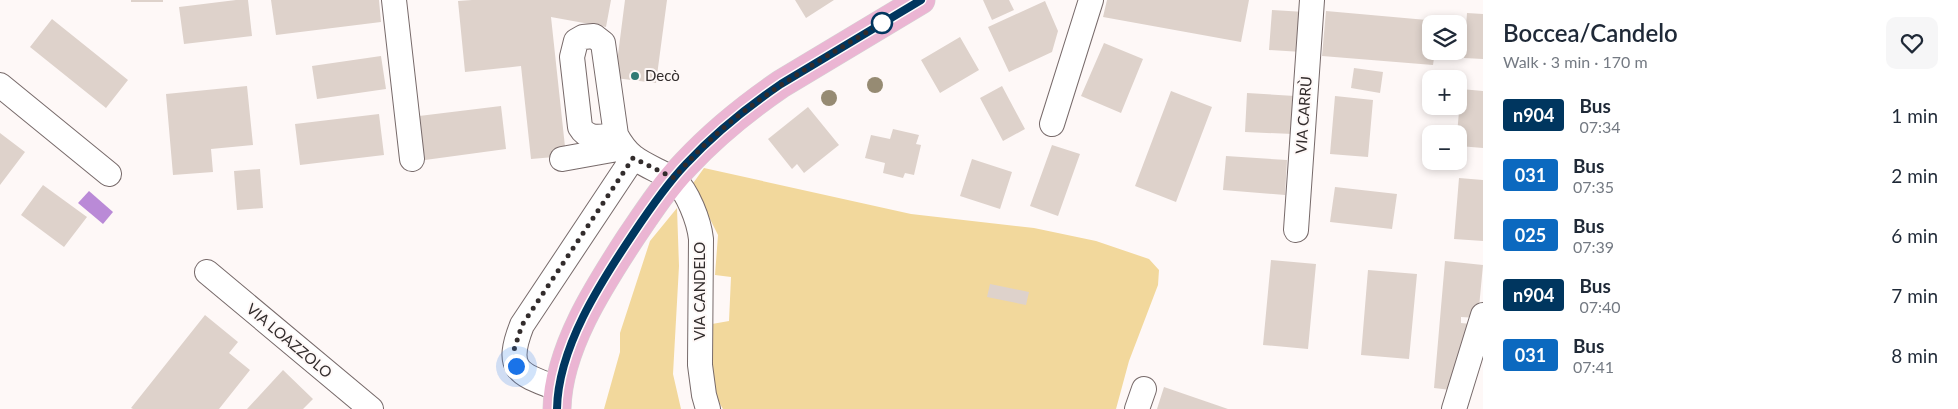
<!DOCTYPE html>
<meta charset="utf-8">
<style>
:root{--surface:#fff;--page:#f6f6f7;--text:#1f2937;--muted:#747a83}
body{margin:0;font-family:Lato,sans-serif;background:var(--page);color:var(--text);height:100vh;display:flex;flex-direction:column;font-size:19px;white-space:nowrap}
*{box-sizing:border-box;margin:0}
p{font-size:16px;color:var(--muted)}
.icon{flex:none;width:28px;height:28px;fill:none;stroke:currentColor;stroke-width:2;stroke-linecap:round;stroke-linejoin:round}
.map{position:relative;flex:1;overflow:hidden}
.panel{display:flex;flex-direction:column;background:var(--surface);width:475px}
.panel>*{flex:none}
.badge{padding:0 10px;border-radius:4px;font-size:18px;line-height:32px}
.buttons{position:absolute;left:1422px;top:15px;display:grid;gap:10px}
.buttons a{display:grid;place-items:center;width:45px;height:45px;border-radius:10px;background:var(--surface);box-shadow:0 2px 8px #0003;font-size:25px}
.you{position:absolute;width:25px;height:25px;margin:-12px;border:4px solid #fff;border-radius:50%;background:#1a73e8;box-shadow:0 0 0 8px #1a73e833}
.map>.badge{position:absolute;translate:-50% -50%;box-shadow:0 0 0 2px #fff}
.round{display:grid;place-items:center;flex:none;width:52px;height:52px;border-radius:10px;background:var(--page)}
.overview{display:flex;align-items:center;justify-content:space-between;height:85px;padding:0 20px}
h1{font-size:24px;font-weight:600;line-height:38px}
ul{padding:0;list-style:none}
li{display:flex;align-items:center;gap:15px;height:60px;padding:0 20px}
li div{flex:1}
li b{display:block;font-size:19px}
li em{font-style:normal}
li .badge{min-width:55px;font-weight:700;text-align:center}
main{display:flex;flex:1;min-height:0}
.map>svg:first-child{display:block}
.green{fill:#f2d89c}
.water{fill:#ba8ad7}
.building{fill:#ded2cb}
.lines{fill:none;stroke-linecap:round;stroke-linejoin:round}
.minor-casing{stroke:#776a6a;stroke-width:26}
.major-casing{stroke:#d6d5d5;stroke-width:29}
.minor{stroke:#fff;stroke-width:24}
.major{stroke:#ebb5d3;stroke-width:28}
.tree{fill:#968b73}
.line-casing{stroke:#fff;stroke-width:11}
.line{stroke:#00365f;stroke-width:8}
.walk{stroke:#322c2c;stroke-width:5;stroke-dasharray:0 9}
.stop-dot{fill:#fff;stroke:#00365f;stroke-width:2.5}
.poi-dot{fill:#317a74;stroke:#fef8f7;stroke-width:2}
.labels{text-anchor:middle;stroke-width:4;stroke-linejoin:round;paint-order:stroke}
.poi-label{font-size:15px;fill:#322c2c;stroke:#fef8f7;text-anchor:start}
.street-label{font-size:15px;fill:#322c2c;stroke:#fef8f7}
</style>
<main>
<div class="map">
<svg width="1483" height="409" viewBox="0 0 1483 409">
<rect width="100%" height="100%" fill="#fef8f7"/>
<path class="green" d="M704,168l207,46 123,14 62,13 53,18 10,11 -1,15 -29,76 -13,48h-393c-16,-25 -14,-56 -11,-85l17,-3 2,-44 -16,-2 3,-40 -13,-26 -19,-16z
M677,208l2,58 -6,108 8,35h-77l16,-57v-19l30,-92z"/>
<path class="water" d="M89,191l24,21 -10,12 -25,-21z"/>
<path class="building" d="M131,0h32v2h-32z
M236,0h12l4,36 -68,8 -5,-37z
M271,0h108l2,22 -105,13z
M472,0h139l-5,27 -55,-10 15,139 -35,3 -10,-93 -56,6 -7,-71z
M625,0h42l-11,83 -41,-5z
M795,0h39l-28,18z
M983,0h26l5,10 -22,10z
M1107,0h142l-8,42 -138,-25z
M1045,1l13,30 -6,21 -43,20 -21,-45z
M1272,10l33,2 -3,40 -33,-2z
M1326,11l112,10 -1,3h-6v27h4l-2,14 -111,-9z
M1467,13l16,1v45l-19,-1z
M52,19l76,61 -22,28 -76,-61z
M960,37l19,33 -39,23 -19,-33z
M1104,43l39,16 -22,54 -40,-17z
M381,56l5,33 -69,10 -5,-33z
M1354,68l29,4 -3,21 -29,-5z
M247,86l6,59 -42,4 2,23 -40,3 -7,-81z
M1002,86l23,43 -22,12 -23,-43z
M1461,89l22,2v57l-24,-2v-12h-2z
M1171,91l41,16 -36,95 -41,-16z
M1247,93l48,3 -2,38 -48,-2z
M1335,96l38,4 -5,57 -38,-3z
M501,106l5,43 -81,11 -6,-44z
M808,107l31,38 -35,28 -7,-9 -5,5 -24,-30z
M379,114l5,41 -84,10 -5,-41z
M893,129l26,6 -3,9 5,1 -7,30 -9,-2 -2,5 -20,-5 2,-10 -20,-5 6,-23 19,4z
M0,133l25,19 -25,33z
M1052,145l28,9 -22,62 -28,-10z
M1226,156l61,4 -2,35 -62,-5z
M972,159l40,13 -12,37 -40,-13z
M260,169l3,39 -26,2 -3,-39z
M1459,178l24,2v61l-29,-2z
M43,185l44,32 -23,30 -43,-32z
M1335,187l62,7 -5,35 -62,-7z
M1271,260l45,4 -8,85 -45,-4z
M1445,261l38,4 -5,53 -17,-1v6l10,1 -12,67 -25,-3z
M1368,270l49,4 -8,85 -48,-4z
M990,284l39,8 -3,13 -39,-8z
M205,315l33,27 -9,11 21,17 -31,39h-86l-2,-1z
M283,370l30,29 -10,10h-56z
M1164,387l64,22h-71z"/>
<g class="lines">
<g class="minor-casing">
<path id="minor" d="M394,0l18,159
M0,85l109,89
M1052,124l39,-124
M616,135c-14,1 -28,6 -36,-8l-8,-70 4,-16 7,-4 11,-1 9,7 13,92c12,22 22,26 44,37 4,2 10,4 14,7 14,13 25,42 27,60l-1,126 4,30 4,14
M562,159l61,-11
M1296,230l16,-230
M207,272l164,137
M559,389c-40,-15 -55,-18 -37,-64l111,-167
M1137,409l7,-20
M1454,409l29,-94"/>
</g>
<g class="major-casing">
<path id="major" d="M557,409c1,-60 42,-123 74,-172 17,-25 34,-51 55,-73 28,-30 60,-56 95,-80l140,-84"/>
</g>
<use href="#minor" class="minor"/>
<use href="#major" class="major"/>
</g>
<g class="tree">
<circle cx="875" cy="85" r="8"/>
<circle cx="829" cy="98" r="8"/>
</g>
<g class="lines">
<g class="line-casing">
<path id="line" d="M557,409c1,-61 43,-126 76,-175 16,-24 33,-49 53,-70 28,-30 60,-56 95,-80l140,-84"/>
</g>
<use href="#line" class="line"/>
<path class="walk" d="M516,366l-3,-13 9,-28 111,-167 41,20c58,-70 131,-108 208,-155"/>
</g>
<circle class="stop-dot" cx="882" cy="23" r="10"/>
<circle class="poi-dot" cx="635" cy="76" r="5"/>
<g class="labels">
<g class="poi-label">
<text x="645" y="81">Decò</text>
</g>
<g class="street-label">
<text transform="translate(1304 115) rotate(-86)" y="5">VIA CARRÙ</text>
<text transform="translate(700 291) rotate(-90)" y="5">VIA CANDELO</text>
<text transform="translate(289 341) rotate(40)" y="5">VIA LOAZZOLO</text>
</g>
</g>
</svg>
<div class="buttons">
<a><svg class="icon" aria-label="layers" viewBox="0 0 24 24"><path d="M12 4l9 5-9 5-9-5zM3 14l9 5 9-5"/></svg></a>
<a>+</a>
<a>−</a>
</div>
<div class="you" style="left:516px;top:366px"></div>
</div>
<section class="panel">
<div class="overview"><div><h1>Boccea/Candelo</h1><p>Walk · 3 min · 170 m</p></div><a class="round"><svg class="icon" aria-label="heart" viewBox="0 0 24 24"><path d="M12 20l-8-8c-3-5 5-10 8-4 3-6 11-1 8 4z"/></svg></a></div>
<ul>
<li><span class="badge" style="background:#00365f;color:#fff">n904</span><div><b>Bus</b><p>07:34</p></div><em>1 min</em></li>
<li><span class="badge" style="background:#0c69bf;color:#fff">031</span><div><b>Bus</b><p>07:35</p></div><em>2 min</em></li>
<li><span class="badge" style="background:#0c69bf;color:#fff">025</span><div><b>Bus</b><p>07:39</p></div><em>6 min</em></li>
<li><span class="badge" style="background:#00365f;color:#fff">n904</span><div><b>Bus</b><p>07:40</p></div><em>7 min</em></li>
<li><span class="badge" style="background:#0c69bf;color:#fff">031</span><div><b>Bus</b><p>07:41</p></div><em>8 min</em></li>
</ul>
</section>
</main>
